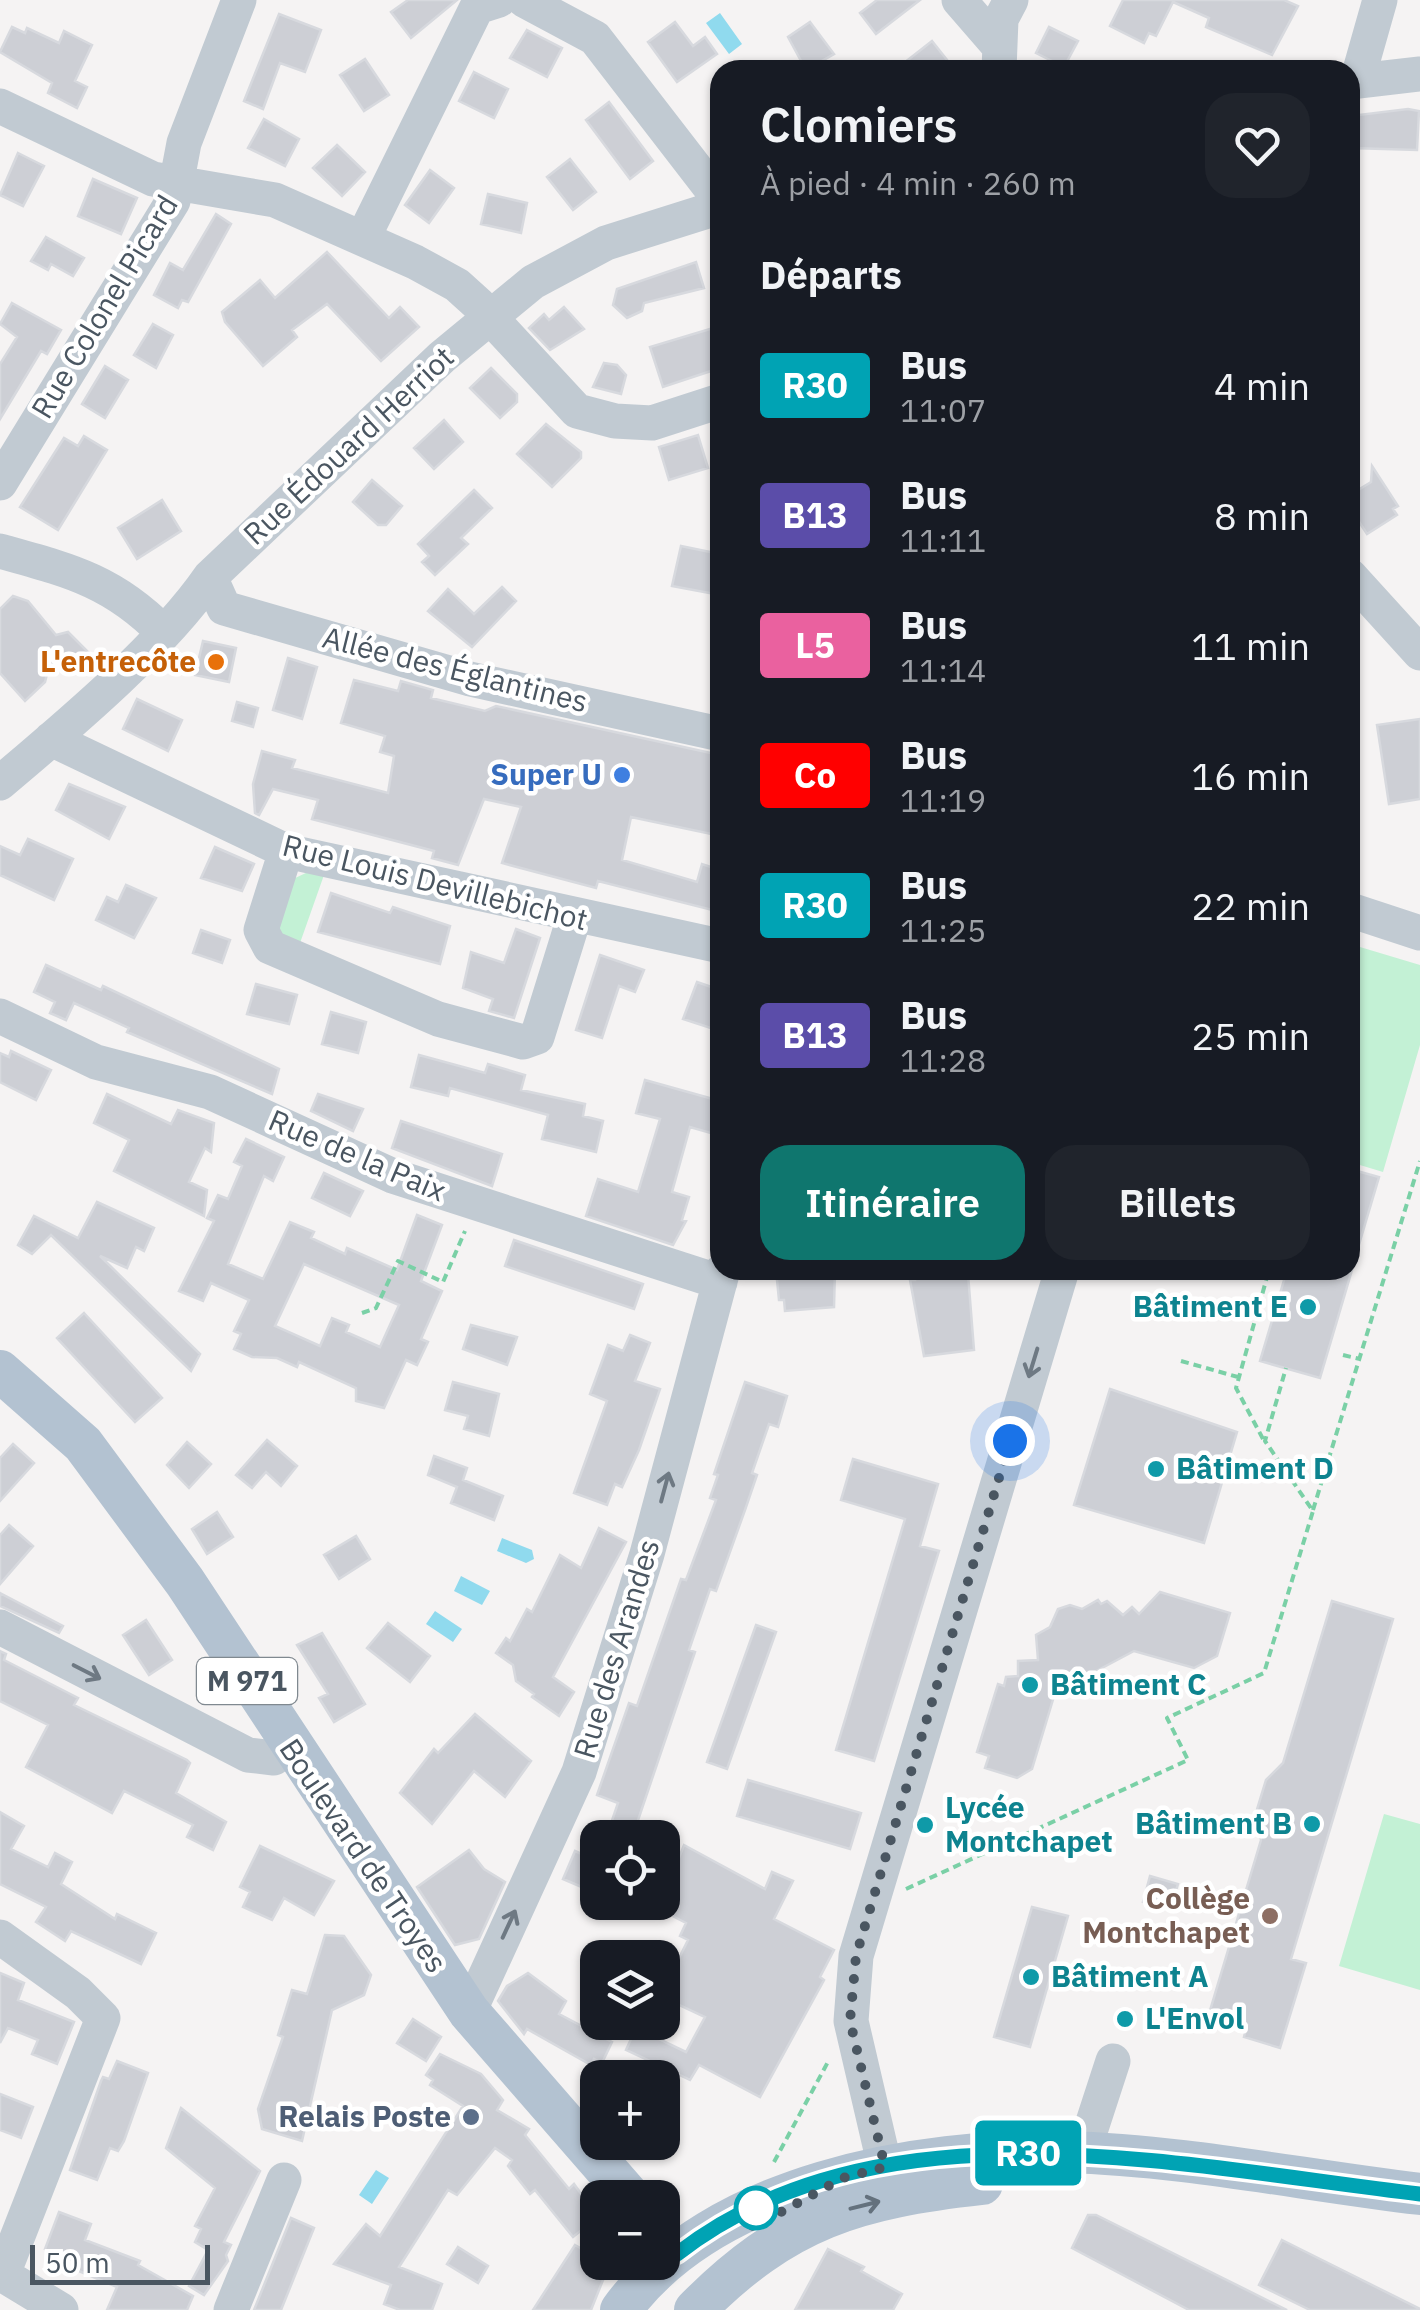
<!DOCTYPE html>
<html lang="fr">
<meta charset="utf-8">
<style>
:root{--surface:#171b24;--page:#20242c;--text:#f1f3f6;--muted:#9ea1a6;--accent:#0f766e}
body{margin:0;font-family:"IBM Plex Sans",sans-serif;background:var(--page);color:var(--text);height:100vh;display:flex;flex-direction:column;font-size:38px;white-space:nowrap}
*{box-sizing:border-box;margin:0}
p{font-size:32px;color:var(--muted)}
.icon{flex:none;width:55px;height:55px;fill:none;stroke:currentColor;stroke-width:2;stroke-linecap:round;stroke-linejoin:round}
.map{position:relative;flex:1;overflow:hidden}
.panel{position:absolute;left:710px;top:60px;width:650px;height:1220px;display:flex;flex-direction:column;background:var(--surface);border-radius:30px;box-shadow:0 2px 8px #0004}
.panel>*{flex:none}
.badge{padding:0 20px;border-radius:8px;font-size:35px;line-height:65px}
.buttons{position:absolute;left:580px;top:1820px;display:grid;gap:20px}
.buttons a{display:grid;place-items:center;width:100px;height:100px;border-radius:20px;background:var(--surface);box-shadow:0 2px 8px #0004;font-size:50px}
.scale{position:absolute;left:30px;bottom:25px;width:180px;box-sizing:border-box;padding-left:10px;border:5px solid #4a5661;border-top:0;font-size:28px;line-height:35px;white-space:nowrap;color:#4a5661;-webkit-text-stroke:8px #fff;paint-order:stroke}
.you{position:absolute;width:50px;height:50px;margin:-25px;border:8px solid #fff;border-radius:50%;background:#1a73e8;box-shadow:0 0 0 15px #1a73e833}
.map>.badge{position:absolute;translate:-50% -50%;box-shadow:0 0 0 5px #fff}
h2{padding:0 50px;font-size:38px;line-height:90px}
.round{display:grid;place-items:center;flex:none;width:105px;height:105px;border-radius:30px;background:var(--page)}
.summary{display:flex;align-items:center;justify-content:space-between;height:170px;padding:0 50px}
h1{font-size:48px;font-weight:600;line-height:75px}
.button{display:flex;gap:20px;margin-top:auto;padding:20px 50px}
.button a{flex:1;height:115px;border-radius:30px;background:var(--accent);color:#fff;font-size:40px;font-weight:600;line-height:115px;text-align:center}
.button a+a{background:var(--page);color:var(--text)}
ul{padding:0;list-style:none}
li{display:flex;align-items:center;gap:30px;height:130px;padding:0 50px}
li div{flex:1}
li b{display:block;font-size:38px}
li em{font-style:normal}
li .badge{min-width:110px;font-weight:700;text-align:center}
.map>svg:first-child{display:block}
.green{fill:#c3f1d5}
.water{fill:#90daee}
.building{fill:#cdcfd5;stroke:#d7d9de;stroke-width:2.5;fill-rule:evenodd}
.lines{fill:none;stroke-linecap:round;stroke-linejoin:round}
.path{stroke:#7ad0a6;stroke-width:4;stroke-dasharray:8 5;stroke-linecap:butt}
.minor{stroke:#c1cad2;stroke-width:35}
.major{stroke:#b3c2d1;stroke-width:42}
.oneway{stroke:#6e7983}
.oneway2{stroke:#64717d}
.line-casing{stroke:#fff;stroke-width:22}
.line{stroke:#00a3b4;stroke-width:15}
.walk{stroke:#4a5661;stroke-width:10;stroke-dasharray:0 18}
.food-dot{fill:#e8710a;stroke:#fff;stroke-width:4}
.shop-dot{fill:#3f7fe0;stroke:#fff;stroke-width:4}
.culture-dot{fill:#0f9aa8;stroke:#fff;stroke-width:4}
.education-dot{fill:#8d6e63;stroke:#fff;stroke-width:4}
.service-dot{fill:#5c6f8a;stroke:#fff;stroke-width:4}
.stop-dot{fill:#fff;stroke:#00a3b4;stroke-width:5}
.labels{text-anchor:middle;stroke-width:9;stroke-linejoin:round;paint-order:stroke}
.shield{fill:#fff;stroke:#808990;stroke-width:2.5}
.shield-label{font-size:28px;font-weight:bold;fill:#4a5661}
.street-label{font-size:30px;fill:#4a5661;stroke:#fff}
.food-label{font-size:30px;font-weight:bold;fill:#c56008;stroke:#fff;text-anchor:end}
.shop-label{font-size:30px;font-weight:bold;fill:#366cbe;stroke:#fff;text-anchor:end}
.culture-label{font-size:30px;font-weight:bold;fill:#0d838f;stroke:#fff;text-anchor:start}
.education-label{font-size:30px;font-weight:bold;fill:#785e54;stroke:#fff;text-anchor:end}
.service-label{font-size:30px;font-weight:bold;fill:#4e5e75;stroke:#fff;text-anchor:end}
</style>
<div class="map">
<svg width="1420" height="2310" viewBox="0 0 1420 2310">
<rect width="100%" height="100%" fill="#f5f3f3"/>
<path class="green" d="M308,872l16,3 -24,68 -26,-11 19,-53z
M1350,944l70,21v80l-37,127 -33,-10z
M1384,1814l36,10v166l-81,-24z"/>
<path class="water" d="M720,13l22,31 -13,10 -23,-31z
M502,1538l30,12 2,9 -8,4 -29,-12z
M461,1576l29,15 -8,14 -28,-14z
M435,1611l27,18 -9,13 -27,-18z
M376,2170l13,8 -17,26 -13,-9z"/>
<path class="building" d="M408,0h49l-46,38 -20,-26z
M877,0h43l-44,34 -16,-21z
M1123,0h161l14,6 -26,49 -66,-28 3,-9 -36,-16 -17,34 -7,-3 -5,10 -34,-17z
M279,14l42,16 -16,42 -25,-9 -17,46 -19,-8z
M675,22l18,24 12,-9 12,17 -40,28 -29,-40z
M810,22l24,32 -28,16 -18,-33z
M12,27l13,6 2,-5 32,15 5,-12 28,14 -17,36 12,6 -10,21 -29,-15 4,-10 -52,-31z
M1049,27l29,14 -14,26 -28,-14z
M527,30l35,18 -15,29 -37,-19z
M932,41l23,29h-60z
M365,59l24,36 -25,16 -24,-36z
M474,72l34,17 -14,29 -35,-17z
M609,102l44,59 -23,18 -44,-59z
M1408,109l11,2 -2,39 -67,-2v-32z
M264,119l35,20 -14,27 -37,-18z
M337,145l28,27 -23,24 -29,-28z
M18,153l26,13 -21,40 -23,-11z
M570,159l26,33 -23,18 -26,-33z
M430,170l24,18 -25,35 -24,-18z
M93,179l44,19 -16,36 -43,-18z
M488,194l39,9 -6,30 -40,-9z
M216,214l15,10 -43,78 -6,-2 -4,8 -24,-13 16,-32 13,7z
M46,237l38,21 -11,18 -22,-12 -3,6 -17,-9z
M327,252l62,66 11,-11 19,20 -38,34 -54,-57 -35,26 5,7 -34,29 -38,-44 -3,-10 38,-32 15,18z
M696,262l8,26 -60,15 -2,8 -15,7 -14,-13 4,-16z
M12,303l49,27 -14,24 -6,-3 -41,68v-55l17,-27 -17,-13z
M564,307l20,22 -34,21 -21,-22 15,-14 5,6z
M153,324l20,11 -17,33 -22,-13z
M720,326v42l-57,19 -13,-40z
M604,363l13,2 9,10 -5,19 -28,-7z
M105,366l23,14 -23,38 -23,-14z
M491,368l26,26v8l-17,16 -30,-30z
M444,420l19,22 -29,27 -20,-21z
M546,424l35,28v6l-29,29 -35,-33z
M698,435l10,33 -39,12 -10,-33z
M84,436l23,14 -49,80 -38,-23 44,-69 14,8z
M1372,466l26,40 -5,3 4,6 -30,19 -17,-26v-13l21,-13z
M372,480l30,26 -16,19h-8l-25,-23z
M474,490l18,18 -31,30 7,6 -33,31 -13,-13 7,-6 -11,-12z
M162,500l19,31 -44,28 -19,-31z
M681,546l39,8v41l-48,-9z
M502,587l14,14 -44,46 -44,-36 20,-22 26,25z
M13,596l15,5 28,34 12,-3 20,20 -20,18h-20l-3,12 -20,19 -25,-28v-64z
M203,641l33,7 -7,34 -34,-7z
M288,658l29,9 -15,52 -29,-9z
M354,680l44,11 3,-10 32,9 -2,8 54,13 11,-5 224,49 -4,80 -85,-18 -9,43 75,22 5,-18 18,6v42l-122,-31 -2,7 -94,-25 19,-56 -37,-8 -26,66 -26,-7 2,-7 -122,-32 6,-19 -45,-11 -14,26 -4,-2 -2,-29 9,-33 33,9 -3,8 96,25 6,-37 -14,-4 5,-16 -44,-13z
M137,699l45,21 -14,31 -45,-22z
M237,702l21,6 -5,19 -21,-6z
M1420,719v80l-31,5 -12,-79z
M69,784l56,23 -16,32 -53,-29z
M28,839l45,20 -19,41 -54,-25v-29l20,9z
M215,847l39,17 -12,27 -41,-13z
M126,885l30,13 -22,40 -38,-18 11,-23 11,5z
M331,893l59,20 3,-6 57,19 -10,38 -122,-32z
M516,929l24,9 -26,80 -25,-7 4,-12 -30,-11 8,-36 33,11z
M201,930l29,10 -8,23 -29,-10z
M600,955l44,15 -9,22 -16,-6 -17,52 -26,-8z
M46,965l55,25 2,-4 176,83 -7,25 -145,-62 2,-4 -55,-25 -8,17 -16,-7 5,-11 -21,-10z
M697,982l23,8v41l-37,-12z
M256,984l41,11 -8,29 -42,-10z
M331,1012l35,10 -8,31 -36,-9z
M11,1051l40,19 -15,30 -36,-18v-29l9,4z
M419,1055l66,18 3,-9 37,11 -4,15 64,14 -2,12 20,5 -7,31 -54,-13 6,-24 -98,-27 -2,8 -37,-9z
M645,1080l75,21 -6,33 -24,-7 -18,65 17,5 -7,23 4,1 -13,24 -87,-29 12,-37 40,13 22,-73 -24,-6z
M107,1094l64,30 7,-14 36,13 -3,29 -6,-4 -16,34 18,8 -3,26 -90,-45 15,-31 -35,-17z
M318,1094l45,15 -10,22 -42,-20z
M401,1121l101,33 -10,32 -100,-38z
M246,1139l38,18 -11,24 -9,-5 -36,88 35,15 27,-57 24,10 -3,6 34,16 2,-6 50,22 20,-55 25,10 -21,56 21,10 -21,48 7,3 -11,23 -11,-5 -22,48 -28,-7v-13l-57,-26 -2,5 -20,-9 -25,-1 -18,-8 7,-15 -7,-3 15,-31 -38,-17 -8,18 -24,-10 35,-70 -7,-3 11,-23 10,4 14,-33 -8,-4zM304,1264l95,41 -19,42 -34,-15 3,-7 -17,-7 -12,28 -45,-20z
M1350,1169l29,8 -24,81 -5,-1z
M324,1173l39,18 -13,25 -38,-18z
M97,1202l57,26 -10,23 -8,-4 -9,21 -27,-12 100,98 -9,17 -140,-136 -19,19 -14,-9 16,-29 44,22z
M514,1240l129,44 -9,25 -129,-43z
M776,1270h59l-1,37 -49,4 -1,-11h-5z
M914,1270h50l4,4 6,76 -50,6 -14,-76h5z
M1287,1270h65l-32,108 -60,-17z
M84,1313l78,85 -27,24 -78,-84z
M471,1325l46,12 -10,28 -44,-16z
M630,1335l20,8 -15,38 25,8 -21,61 -17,37 -7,-3 -8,21 -33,-12 33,-92 -17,-7 18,-49 15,6z
M453,1382l46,12 -10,42 -25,-7 4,-13 -23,-6z
M745,1382l42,14 -9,31 -9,-3 -17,49 5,2 -12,35 -29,81 -6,-2 -21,61 6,2 -63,186h-26l12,-35 -21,-8 32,-92 8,3 44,-127 5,1 30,-80 -6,-2 8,-23 -4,-1z
M1110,1389l127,43 -33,111 -130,-38z
M267,1440l30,26 -16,20 -15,-14 -14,16 -16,-13z
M187,1442l24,22 -22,24 -22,-23z
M13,1444l21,19 -34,38v-43z
M434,1456l33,12 -4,12 40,16 -9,24 -43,-17 6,-16 -29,-12z
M853,1459l85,25 -18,62 19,5 -65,210 -38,-11 69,-231 -64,-19z
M217,1512l16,25 -26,17 -15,-25z
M9,1525l24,21 -33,38v-49z
M599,1528l27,14 -73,135 21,15 -15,24 -27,-19 2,-3 -18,-13 -3,-16 -17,-12 10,-15 4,3 17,-32 5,3 28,-57 21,13z
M356,1536l14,23 -31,20 -15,-24z
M1160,1592l70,21 -13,43 -23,12 -60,-17 -79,42 -23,76 -15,9 -32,-10 4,-12 -12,-4 21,-68 6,2 2,-9 12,-1v-15l20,-1 -2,-25 14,-8 8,-18 12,-4 12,4 16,-9 3,4 6,-3 16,14 9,-8 7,7z
M0,1593l63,33 -4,7 -59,-27z
M1332,1601l61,18 -102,340 15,4 -26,85 -36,-11 3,-12 -38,-11 52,-174 -6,-24 11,-36 17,-17z
M146,1620l26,40 -23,15 -26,-40z
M388,1623l42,33 -20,26 -43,-34z
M756,1625l20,7 -49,137 -20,-7z
M322,1633l43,71 -31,18 -15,-24 9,-4 -31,-49z
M0,1651l6,3 -2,6 74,38 -4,7 113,55 3,3 -14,30 50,29 -13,28 -26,-13 6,-12 -69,-34 -12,22 -86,-46 22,-42 -48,-24z
M475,1714l56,47 -26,36 -31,-26 -42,53 -32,-31 34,-44 4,4z
M748,1780l113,33 -11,36 -113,-33z
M0,1812l24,14 -13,23 37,18 7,-14 17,9 -11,22 54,35 2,-5 39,19 -15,31 -70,-33 -6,10 -29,-19 10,-15 -46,-23z
M684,1845l81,44 7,-17 21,9 -19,38 60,31 -14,27 4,3 -64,117 -61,-32 -9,15 -64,-30 10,-22 50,24 19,-35 -43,-20v-27l9,4 17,-34 -8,-4 6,-13 -27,-14z
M260,1846l74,35 -20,34 -30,-17 -12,22 -29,-13 7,-15 -10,-5z
M469,1850l15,19 21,13 -26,57 -24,6 -38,-58z
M575,1851l23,10v33l-35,-15z
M1150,1876l28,8 -8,26 -27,-8z
M1032,1907l36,9 -38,131 -36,-10z
M325,1935l19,1 27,39 -7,20 -32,15 -30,131 -40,-12 -4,-20 25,-72 -5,-2 14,-45 15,4z
M0,1973l24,10 -6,17 56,22 -17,42 -25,-10 6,-14 -30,-12 -8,15z
M528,1973l38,28 -7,13 53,28 -10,21 -8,-4 -3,6 -64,-36 -3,5 -26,-33 9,-15z
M413,2019l28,18 -15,24 -29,-18z
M440,2054l41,20 22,26 -6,10 32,19 -4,6 44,54 5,-5 24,33 -25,20 -38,-47 -5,4 -22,-28 4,-6 -17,-12 -38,47 -9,-5 -49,77 43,17 -10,26h-32l-16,-6 7,-19 -57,-21 32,-40 14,12 83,-130 -33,-21 3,-5 -7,-5z
M117,2061l31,12 -24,68 -6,10 -8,-3 -13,32 -27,-10 31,-89 2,-4 6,2z
M0,2094l33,13 -12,31 -21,-8z
M181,2108l79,63 -36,71 7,3 -5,10 2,6 -24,34 -15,-9 19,-36 -13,-8 6,-13 -6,-3 20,-38 -49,-40z
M59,2212l32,12 -6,16 55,21 -2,4 55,31 -6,14h-80l10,-23 -43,-18 3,-7 -32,-13z
M1088,2215h8l191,95h-98l-117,-62z
M291,2218l23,10 -33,82h-27z
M1282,2240l138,69v1h-110l-51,-25z
M575,2245l23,13 -1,12 8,5 -14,35h-58z
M458,2247l30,19 -10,17 -31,-19z
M828,2249l36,18 -3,4 41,23 -9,16h-98z"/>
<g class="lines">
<path class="path" d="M362,1313l14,-5 22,-47 45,21 22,-51
M1343,1355l17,4
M1181,1361l57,16
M1263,1439l-27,-51 33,-118
M1313,1510l107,-349
M906,1889l282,-129 -21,-42 97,-45 49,-162 -48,-70 21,-73
M774,2162l55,-102"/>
<path class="minor" d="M524,0l71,38 125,162
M959,0l39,45
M999,70l2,-51 10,-19
M1357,81l23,-81
M1350,82l70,-8
M0,106l153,73 122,21 140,62 42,23 21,19 99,107 38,10 37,2 68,-22
M364,236l113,-229 22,-7
M0,483l173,-282 11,-58 55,-143
M0,551c68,19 112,29 163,81
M1350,576l70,77
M210,577l14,31 246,71 250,55
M51,739l235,112 434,95
M0,783c66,-56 161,-135 210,-206l232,-220 91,-75 73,-39 114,-36
M286,851l-25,79 9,17 168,72 85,23 14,-5 37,-119
M1350,910l70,23
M0,1016l96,46 114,30 183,84 327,106
M0,1627l248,128 26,3 15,-11
M0,1937l78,56 25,25 -100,256
M469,2012l110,-240 68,-218 76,-284
M1083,2153l30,-92
M885,2167l-34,-146 5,-65 206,-686
M0,2273l61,37
M231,2310l53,-130"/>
<path class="major" d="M0,1371l83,73 102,138 284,430 162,186
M621,2310c91,-125 298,-163 444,-158 118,3 237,28 355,42
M695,2310c91,-92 161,-112 287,-126"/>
</g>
<defs><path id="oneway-shaft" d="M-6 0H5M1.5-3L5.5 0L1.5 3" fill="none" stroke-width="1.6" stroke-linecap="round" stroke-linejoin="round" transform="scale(2.5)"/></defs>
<g class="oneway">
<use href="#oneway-shaft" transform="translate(1033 1363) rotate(107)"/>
<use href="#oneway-shaft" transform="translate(665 1487) rotate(-75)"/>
<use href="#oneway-shaft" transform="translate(87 1672) rotate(27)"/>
<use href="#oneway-shaft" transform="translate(509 1924) rotate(-65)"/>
</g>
<use class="oneway2" href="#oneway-shaft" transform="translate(865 2205) rotate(-14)"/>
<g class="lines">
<g class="line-casing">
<path id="line" d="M662,2235l15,19c205,-159 508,-87 743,-60"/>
</g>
<use href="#line" class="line"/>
<path class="walk" d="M756,2208l-4,20 91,-50 42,-11 -35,-146 6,-65 154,-515"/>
</g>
<circle class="food-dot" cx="216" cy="662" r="10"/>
<circle class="shop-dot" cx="622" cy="775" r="10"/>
<g class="culture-dot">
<circle cx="1308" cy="1307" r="10"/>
<circle cx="1156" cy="1469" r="10"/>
<circle cx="1030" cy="1685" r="10"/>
<circle cx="1312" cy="1824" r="10"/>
<circle cx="925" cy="1825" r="10"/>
<circle cx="1031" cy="1977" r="10"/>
<circle cx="1125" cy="2019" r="10"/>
</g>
<circle class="education-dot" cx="1270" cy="1916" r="10"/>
<circle class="service-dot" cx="471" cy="2117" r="10"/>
<circle class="stop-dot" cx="756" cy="2208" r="20"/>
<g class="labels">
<rect class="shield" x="197" y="1658" width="100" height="46" rx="8"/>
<g class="shield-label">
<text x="247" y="1691">M 971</text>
</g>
<g class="street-label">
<text transform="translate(105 307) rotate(-59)" y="10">Rue Colonel Picard</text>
<text transform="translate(349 446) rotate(-43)" y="10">Rue Édouard Herriot</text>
<text transform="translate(455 670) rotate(14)" y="10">Allée des Églantines</text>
<text transform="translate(435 883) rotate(14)" y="10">Rue Louis Devillebichot</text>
<text transform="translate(357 1156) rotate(23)" y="10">Rue de la Paix</text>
<text transform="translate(617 1649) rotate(-73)" y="10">Rue des Arandes</text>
<text transform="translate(363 1856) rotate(56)" y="10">Boulevard de Troyes</text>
</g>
<g class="food-label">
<text x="196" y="672">L'entrecôte</text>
</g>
<g class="shop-label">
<text x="602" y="785">Super U</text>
</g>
<g class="culture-label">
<text x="1288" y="1317" text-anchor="end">Bâtiment E</text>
<text x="1176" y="1479">Bâtiment D</text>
<text x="1050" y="1695">Bâtiment C</text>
<text x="945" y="1818">Lycée<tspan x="945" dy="34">Montchapet</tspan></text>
<text x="1292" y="1834" text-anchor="end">Bâtiment B</text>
<text x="1051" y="1987">Bâtiment A</text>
<text x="1145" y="2029">L'Envol</text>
</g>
<g class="education-label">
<text x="1250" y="1909">Collège<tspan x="1250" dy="34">Montchapet</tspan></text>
</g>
<g class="service-label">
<text x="451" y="2127">Relais Poste</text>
</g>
</g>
</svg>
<div class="buttons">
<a><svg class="icon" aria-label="locate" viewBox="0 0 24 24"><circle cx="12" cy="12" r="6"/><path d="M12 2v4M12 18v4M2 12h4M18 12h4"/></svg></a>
<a><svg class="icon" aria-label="layers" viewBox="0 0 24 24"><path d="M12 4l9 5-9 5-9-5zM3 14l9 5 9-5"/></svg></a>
<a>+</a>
<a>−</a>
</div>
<div class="scale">50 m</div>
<div class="you" style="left:1010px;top:1441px"></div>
<b class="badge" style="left:1028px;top:2153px;background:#00a3b4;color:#fff">R30</b>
<section class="panel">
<div class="summary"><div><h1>Clomiers</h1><p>À pied · 4 min · 260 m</p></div><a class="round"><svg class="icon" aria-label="heart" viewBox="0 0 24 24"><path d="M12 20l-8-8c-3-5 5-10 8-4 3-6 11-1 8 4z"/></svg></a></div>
<h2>Départs</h2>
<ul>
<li><span class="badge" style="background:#00a3b4;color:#fff">R30</span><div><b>Bus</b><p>11:07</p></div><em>4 min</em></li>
<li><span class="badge" style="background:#5b4da9;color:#fff">B13</span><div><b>Bus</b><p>11:11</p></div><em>8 min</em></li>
<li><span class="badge" style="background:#ea619f;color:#fff">L5</span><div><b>Bus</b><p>11:14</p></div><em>11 min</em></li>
<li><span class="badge" style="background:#f00;color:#fff">Co</span><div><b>Bus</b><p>11:19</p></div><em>16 min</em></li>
<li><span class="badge" style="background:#00a3b4;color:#fff">R30</span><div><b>Bus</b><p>11:25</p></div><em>22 min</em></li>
<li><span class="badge" style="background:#5b4da9;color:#fff">B13</span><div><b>Bus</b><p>11:28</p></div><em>25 min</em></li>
</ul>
<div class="button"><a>Itinéraire</a><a>Billets</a></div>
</section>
</div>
